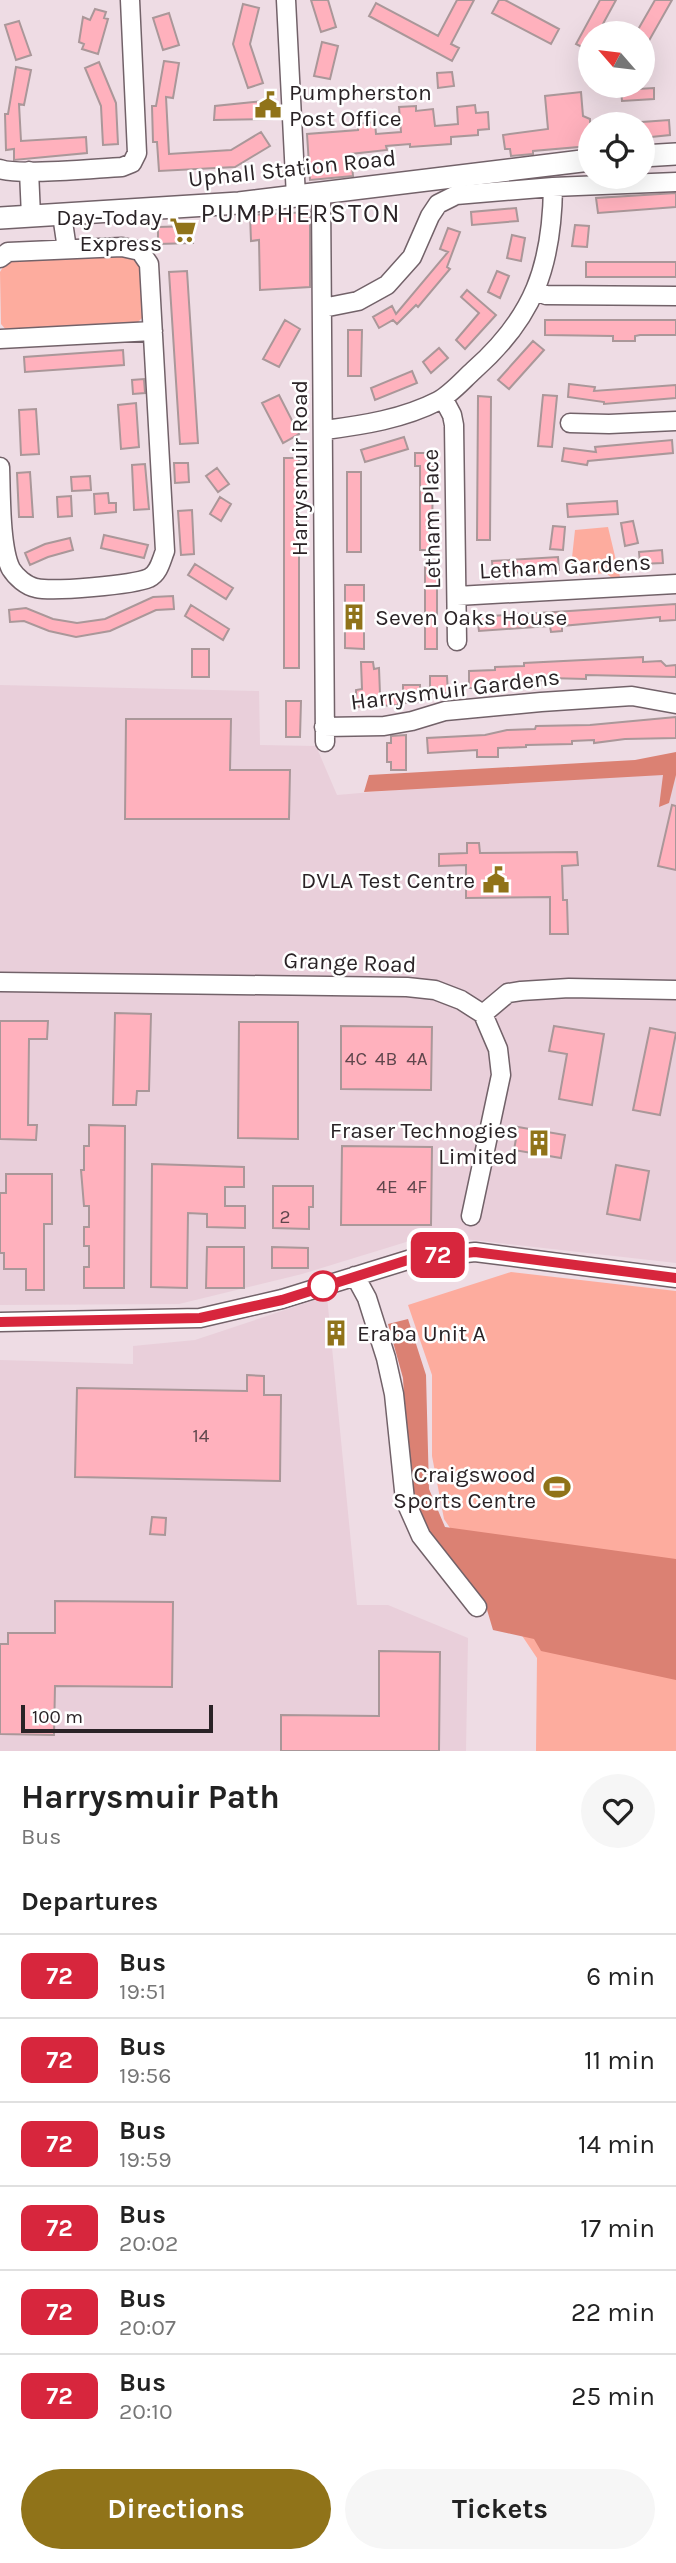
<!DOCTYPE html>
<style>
:root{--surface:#fff;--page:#f6f6f6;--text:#222;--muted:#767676;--line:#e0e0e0;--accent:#907319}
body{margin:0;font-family:Karla,sans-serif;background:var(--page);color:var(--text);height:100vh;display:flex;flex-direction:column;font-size:26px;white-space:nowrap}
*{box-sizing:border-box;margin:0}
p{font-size:23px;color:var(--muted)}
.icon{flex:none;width:38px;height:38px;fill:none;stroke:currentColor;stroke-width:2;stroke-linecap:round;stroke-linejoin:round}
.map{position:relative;height:1751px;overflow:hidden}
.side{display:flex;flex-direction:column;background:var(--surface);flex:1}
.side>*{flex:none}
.badge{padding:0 14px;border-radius:10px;font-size:24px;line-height:46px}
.needle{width:46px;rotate:298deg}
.buttons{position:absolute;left:578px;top:21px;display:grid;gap:14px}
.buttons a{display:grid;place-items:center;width:77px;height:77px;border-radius:50%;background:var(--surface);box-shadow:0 7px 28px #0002;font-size:35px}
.scale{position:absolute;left:21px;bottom:18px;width:192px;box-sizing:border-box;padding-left:7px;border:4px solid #2a2326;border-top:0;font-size:19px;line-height:24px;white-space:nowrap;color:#2a2326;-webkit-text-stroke:5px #fff;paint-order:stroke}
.map>.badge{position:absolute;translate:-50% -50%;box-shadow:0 0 0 4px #fff}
h2{padding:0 21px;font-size:26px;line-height:63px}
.round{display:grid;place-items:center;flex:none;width:74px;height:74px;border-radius:37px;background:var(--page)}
.head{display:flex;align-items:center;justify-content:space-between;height:119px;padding:0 21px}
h1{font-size:33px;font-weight:700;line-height:52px}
.action{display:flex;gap:14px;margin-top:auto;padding:14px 21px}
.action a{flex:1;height:80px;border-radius:42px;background:var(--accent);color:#fff;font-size:28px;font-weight:700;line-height:80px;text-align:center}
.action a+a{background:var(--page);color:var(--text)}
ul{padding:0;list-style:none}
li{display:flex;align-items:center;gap:21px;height:84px;padding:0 21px;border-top:2px solid var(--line)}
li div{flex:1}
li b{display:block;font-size:26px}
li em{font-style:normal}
li .badge{min-width:77px;font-weight:700;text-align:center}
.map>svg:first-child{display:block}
.built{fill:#e9cfda}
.green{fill:#fdac9e}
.forest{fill:#db8173}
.building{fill:#ffb1bd;stroke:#aa9799;stroke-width:2}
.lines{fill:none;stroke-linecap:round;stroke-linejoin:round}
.minor-casing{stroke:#726269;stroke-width:21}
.major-casing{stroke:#726269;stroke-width:24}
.minor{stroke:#fff;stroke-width:18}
.major{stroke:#fff;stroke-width:21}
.line-casing{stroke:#fff;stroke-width:16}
.line{stroke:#d7263d;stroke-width:10}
.stop-dot{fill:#fff;stroke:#d7263d;stroke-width:3.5}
.labels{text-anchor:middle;stroke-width:5;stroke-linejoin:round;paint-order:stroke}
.number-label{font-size:19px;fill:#5f464c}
.poi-label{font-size:23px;fill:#2a2326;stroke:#fff;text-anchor:end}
.street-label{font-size:23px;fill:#2a2326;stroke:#fff}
.quarter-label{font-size:26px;letter-spacing:2px;fill:#2a2326;stroke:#fff}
</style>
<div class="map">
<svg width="676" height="1751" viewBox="0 0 676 1751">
<rect width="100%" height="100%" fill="#eedce4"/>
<path class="built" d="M0,685l259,6 1,54 56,1 21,49 339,-29v497l-247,-28 -127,39 -123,30 -179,1z
M327,1296l30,309h31l80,33 -2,113h-466v-391l133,4v-18l62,-6z"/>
<path class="green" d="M125,254l11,5 6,9 2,48 -7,7 -130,8 -6,-7 -1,-52 3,-5 9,-6z
M608,527l12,50 -8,1 -6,-5 -36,3 5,-46z
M511,1272l165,19v460h-140l1,-93 -93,-139 -12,-63v-81l-24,-70z"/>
<path class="forest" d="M676,752v23l-7,28 -10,4 4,-32 -299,17 5,-17 266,-15z
M408,1319l18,56 3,114 16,38 231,32v121l-135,-29 -7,-12 -41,-9 -8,-27 -55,-66 -20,-37 -7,-122 -15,-54z"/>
<path class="building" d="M311,0h17l8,27 -15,5z
M457,0h17l-23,44 8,4 -7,13 -83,-45 7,-13 62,33z
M499,0h6l54,29 -8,15 -59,-31z
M600,0h16l-18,33h-8v18l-14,-7z
M655,0h17l-30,53v-20h-6z
M243,4l16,4 -9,36 13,39 -15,5 -15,-44z
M95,9l11,3 -2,6 4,1 -10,35 -16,-5 2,-5 -5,-2 4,-25 7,3z
M169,13l10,32 -16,5 -10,-32z
M19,21l12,34 -15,5 -11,-35z
M322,42l16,4 -8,33 -16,-3z
M164,61l15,2 -6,35 -7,-1 3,57 62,-4 30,-18 9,14 -35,21 -76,4 -2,-29h-4l-1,-36h4z
M99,62l17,41 2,41 -15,1 -2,-39 -16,-38z
M16,67l15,3 -7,35 -5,-1 2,37 65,-4 1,16 -73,7v-11l-8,1 -1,-36h3z
M452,72l2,14 -16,2 -1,-15z
M654,88v11l-32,2 -1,-11z
M581,92l2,24 7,3v27l-57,5v3l-22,2 -1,-7h-5l-2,-14 45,-6 -3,-33z
M273,100l1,19 -60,1 1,-14z
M475,105l1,8 12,-1 1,17 -11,1v5l-27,2v7l-41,3v-3l-24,2 1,4 -36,4 2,22 -43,4 -3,-46 51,-4v-6l17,-2 1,12 25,-2 -2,-25 17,-1v5l17,-2 2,17 23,-2 -1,-17z
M669,120l1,15 -28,3v-16z
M676,193v14l-78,6 -2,-15z
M516,208l2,13 -46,4 -1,-13z
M310,212v75l-50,3 -1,-50 -8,1 -1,-26z
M575,225l14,1 -2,21 -15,-1z
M192,226l1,17 -35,1v-17z
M448,228l12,4 -13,35 3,2 -32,38 -2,-2 -19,19 -4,-4 -14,8 -6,-11 19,-11 4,8 52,-62 -8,-3z
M512,235l13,3 -4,23 -14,-3z
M586,262h90v15h-90z
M187,271l11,172 -18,1 -11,-172z
M497,271l12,5 -9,22 -12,-6z
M467,290l29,25 -31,34 -9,-9 23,-27 -18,-16z
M285,320l15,9 -21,38 -16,-8z
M545,320h131v15h-36l-5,1v5h-22v-5l-68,-1z
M348,330h14l-1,46h-13z
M533,341l11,9 -35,39 -11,-9z
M439,348l9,10 -17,15 -8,-11z
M123,350l1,15 -99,7 -1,-15z
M412,371l5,12 -42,17 -4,-12z
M144,379l1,14 -12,1 -1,-14z
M569,384l26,3 -1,4 82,-6v13l-72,6v-2l-36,-5z
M279,395l20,39 -16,9 -21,-40z
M543,395l14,1 -5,51 -14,-1z
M478,396l13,1 -1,143h-13z
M136,403l3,44 -18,2 -3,-44z
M36,409l3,45 -18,1 -2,-45z
M404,437l4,12 -43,13 -4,-12z
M672,440l1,13 -85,8 -1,4 -25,-4 2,-13 32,4 -1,-5z
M415,453h18l-1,97h-12v-84h-5z
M284,458h15v210h-15z
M174,463h14l1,19 -14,1z
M145,464l4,45 -15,1 -2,-45z
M217,468l12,16 -11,8 -12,-16z
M30,472l3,45h-14l-2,-44z
M347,472h14v80h-14z
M90,476l1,14 -19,1 -1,-14z
M108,493l1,10h7v9l-21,2 -1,-20z
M71,496l1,20 -14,1 -1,-20z
M220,497l11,7 -10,17 -11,-7z
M617,501l1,13 -50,3 -1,-13z
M192,510l2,44 -13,1 -3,-44z
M633,521l5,22 -13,3 -4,-23z
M553,526l12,1 -2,23 -13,-1z
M104,535l44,10 -4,13 -43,-10z
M70,538l3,12 -25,7 -18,8 -5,-12 20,-9z
M662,550l1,13 -23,1 -1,-12z
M558,557l1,13 -66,4 -1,-13z
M195,564l38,24 -7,11 -38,-24z
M425,565h12v84h-12z
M345,585h19v64l-19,-1z
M173,596l1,13 -18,1 -46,21 -34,6 -27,-6 -25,-10 -14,1 -1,-12 17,-2 27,11 24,4 28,-4 48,-22z
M676,604v16l-16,1v-4l-98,9v5l-11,1 -1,-6 -71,5 -2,-14z
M191,605l38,24 -6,11 -38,-24z
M192,649h17v28h-17z
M643,657v5l18,-1 5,5 10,-1v12l-90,-2v4l-38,-1v3l-33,-2v2l-28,2v5h-18v-17l26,-1v-3l29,-1v-3z
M361,662h12l1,7 5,-1 1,26h17l1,11 -42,2v-17l6,-1z
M430,676h17l1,17h-18z
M403,685h17v17l-17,1z
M286,701h15l-1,36h-14z
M676,717v21l-51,1 -31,4v-3l-22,1v3l-46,1v2l-28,1v9h-21v-7l-49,3 -1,-15 58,-3 22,-5 28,-1 1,-3 54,-1z
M126,719h105l-1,51h60l-1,49h-164z
M406,735v35h-15v-8h-4v-19h4v-7z
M672,805l4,1v64l-18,-4z
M467,843h12l1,10 97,-1 1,13 -16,1 1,34h4l1,34h-18v-37l-84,1v-33l-27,1v-12l28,-1z
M115,1013l36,1 -2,77h-12l-1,14h-23z
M0,1021h48l-1,18h-18l-1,86h9l-1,15 -36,-1z
M239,1022h59v117l-60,-1z
M341,1026l91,1 -1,63 -90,-1z
M554,1026l50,8 -12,71 -33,-6 8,-45 -18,-3z
M650,1028l26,5 -16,82 -27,-5z
M89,1125l36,1 -1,162h-40v-21h5v-21h-5v-19h5v-21h-5l-3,-36h3v-24h5z
M518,1127l47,8 -4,23 -47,-8z
M342,1146l90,1 -1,78h-90z
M152,1164l92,3v20h-19v19h20v22l-38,-1v-13l-19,-1 -1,75 -36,-1z
M616,1165l33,6 -9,49 -33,-6z
M6,1174h46v50h-8v66h-18v-21h-22v-16h-4v-60h6z
M273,1186h40v21h-4v22l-36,-1z
M207,1247h37v41h-38z
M272,1247l36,1v20h-36z
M247,1375l17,1v19h17l-1,86 -205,-4 2,-89 170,3z
M152,1517l14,1 -1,17 -15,-1z
M55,1601l118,1 -1,85 -117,-1 -1,49 -54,-1v-90h8v-11h47z
M379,1651l61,1 -1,99h-158v-36l98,1z"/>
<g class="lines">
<g class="minor-casing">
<path id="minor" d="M286,0l10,197
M0,169c19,7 98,-1 122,-2l10,-4 5,-10 -7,-153
M29,171l2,45
M321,194l4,548
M62,215l5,34
M0,258l8,-6 114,-5 18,4 9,13 16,287c-4,10 -6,22 -16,27 -16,7 -96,14 -113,10 -10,-2 -20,-11 -25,-19 -11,-21 -10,-78 -11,-102
M535,291l11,4 130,1
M323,308l35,-7 29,-16 25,-28 18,-41 8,-12 18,-9 97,-8 123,-5
M0,339l153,-8
M443,398l9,17 2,10 3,216
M570,423l39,1 67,-3
M325,430c38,-5 78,-11 113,-29 13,-7 25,-21 36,-31 60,-53 78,-104 79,-183
M457,596l219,-12
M324,727l60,-1 28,-5 33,-10 96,-9 91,-6 44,8
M0,982l407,5 28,3 26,10 22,14 15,35 3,26 -30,141
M483,1014l25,-21 13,-2 48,-3 107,2
M355,1276l12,22 19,60 8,36 11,106 16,36 56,71
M0,1322l200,-4 82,-19 129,-40 64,-7 201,26"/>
</g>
<g class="major-casing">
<path id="major" d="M642,156l34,-2
M0,218l239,-15 351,-43"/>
</g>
<use href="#minor" class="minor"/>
<use href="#major" class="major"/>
</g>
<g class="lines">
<g class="line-casing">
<path id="line" d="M0,1322l200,-4 82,-18 129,-41 64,-7 201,26"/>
</g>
<use href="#line" class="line"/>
</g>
<defs>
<g id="civic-bare" transform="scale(2.1)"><path d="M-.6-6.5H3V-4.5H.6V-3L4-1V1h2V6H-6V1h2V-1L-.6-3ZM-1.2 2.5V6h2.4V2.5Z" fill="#907319" stroke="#fff" stroke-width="2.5" paint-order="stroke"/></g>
<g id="supermarket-bare" transform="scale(2.1)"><path d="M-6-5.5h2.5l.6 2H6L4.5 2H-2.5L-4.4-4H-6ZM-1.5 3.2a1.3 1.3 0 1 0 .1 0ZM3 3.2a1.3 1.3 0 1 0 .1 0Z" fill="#907319" stroke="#fff" stroke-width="2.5" paint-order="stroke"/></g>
<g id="building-bare" transform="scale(2.1)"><path d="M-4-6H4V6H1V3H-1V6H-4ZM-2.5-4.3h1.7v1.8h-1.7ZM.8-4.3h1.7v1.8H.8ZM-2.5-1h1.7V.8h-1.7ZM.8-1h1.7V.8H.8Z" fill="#907319" stroke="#fff" stroke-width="2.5" paint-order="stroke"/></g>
<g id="stadium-bare" transform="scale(2.1)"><path d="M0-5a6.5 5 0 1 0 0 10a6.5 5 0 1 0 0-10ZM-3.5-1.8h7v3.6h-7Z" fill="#907319" stroke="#fff" stroke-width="2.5" paint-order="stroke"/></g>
</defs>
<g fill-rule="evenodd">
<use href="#civic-bare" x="268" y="105"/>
<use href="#supermarket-bare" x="183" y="230"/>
<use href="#building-bare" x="354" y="617"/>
<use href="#civic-bare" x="496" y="880"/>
<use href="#building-bare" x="539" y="1143"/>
<use href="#building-bare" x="336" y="1333"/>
<use href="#stadium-bare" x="557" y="1487"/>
</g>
<circle class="stop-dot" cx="323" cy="1286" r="14"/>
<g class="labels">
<g class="number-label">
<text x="356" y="1065">4C</text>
<text x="386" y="1065">4B</text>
<text x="417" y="1065">4A</text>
<text x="387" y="1193">4E</text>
<text x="417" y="1193">4F</text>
<text x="285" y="1223">2</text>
<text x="201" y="1442">14</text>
</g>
<g class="poi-label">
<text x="289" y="100" text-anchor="start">Pumpherston<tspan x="289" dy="26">Post Office</tspan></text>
<text x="162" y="225">Day-Today<tspan x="162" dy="26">Express</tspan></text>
<text x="375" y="625" text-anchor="start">Seven Oaks House</text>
<text x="475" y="888">DVLA Test Centre</text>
<text x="518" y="1138">Fraser Technogies<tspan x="518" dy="26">Limited</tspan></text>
<text x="357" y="1341" text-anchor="start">Eraba Unit A</text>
<text x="536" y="1482">Craigswood<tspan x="536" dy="26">Sports Centre</tspan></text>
</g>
<g class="street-label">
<text transform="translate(292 168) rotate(-6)" y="8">Uphall Station Road</text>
<text transform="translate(299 468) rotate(-90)" y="8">Harrysmuir Road</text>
<text transform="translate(431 519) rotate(-91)" y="8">Letham Place</text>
<text transform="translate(565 566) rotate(-3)" y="8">Letham Gardens</text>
<text transform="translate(455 689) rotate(-7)" y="8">Harrysmuir Gardens</text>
<text transform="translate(350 962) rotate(2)" y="8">Grange Road</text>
</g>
<g class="quarter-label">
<text x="301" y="222">PUMPHERSTON</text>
</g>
</g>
</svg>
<div class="buttons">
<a><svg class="needle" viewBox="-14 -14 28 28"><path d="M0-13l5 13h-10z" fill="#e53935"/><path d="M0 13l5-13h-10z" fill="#767676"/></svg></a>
<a><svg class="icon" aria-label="locate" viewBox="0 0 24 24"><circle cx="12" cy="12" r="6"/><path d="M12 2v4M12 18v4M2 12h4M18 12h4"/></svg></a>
</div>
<div class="scale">100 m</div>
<b class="badge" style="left:438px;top:1255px;background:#d7263d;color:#fff">72</b>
</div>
<section class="side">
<div class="head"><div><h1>Harrysmuir Path</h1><p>Bus</p></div><a class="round"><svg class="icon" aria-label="heart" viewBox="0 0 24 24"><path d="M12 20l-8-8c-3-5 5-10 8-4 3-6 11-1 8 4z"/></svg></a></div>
<h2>Departures</h2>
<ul>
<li><span class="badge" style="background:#d7263d;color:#fff">72</span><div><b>Bus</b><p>19:51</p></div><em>6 min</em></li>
<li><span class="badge" style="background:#d7263d;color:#fff">72</span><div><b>Bus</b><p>19:56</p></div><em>11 min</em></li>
<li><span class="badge" style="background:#d7263d;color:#fff">72</span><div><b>Bus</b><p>19:59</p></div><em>14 min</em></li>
<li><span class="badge" style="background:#d7263d;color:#fff">72</span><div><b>Bus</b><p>20:02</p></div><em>17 min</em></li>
<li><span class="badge" style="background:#d7263d;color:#fff">72</span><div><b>Bus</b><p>20:07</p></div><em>22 min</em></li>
<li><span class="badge" style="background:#d7263d;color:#fff">72</span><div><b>Bus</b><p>20:10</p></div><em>25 min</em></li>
</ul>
<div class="action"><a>Directions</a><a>Tickets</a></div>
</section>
